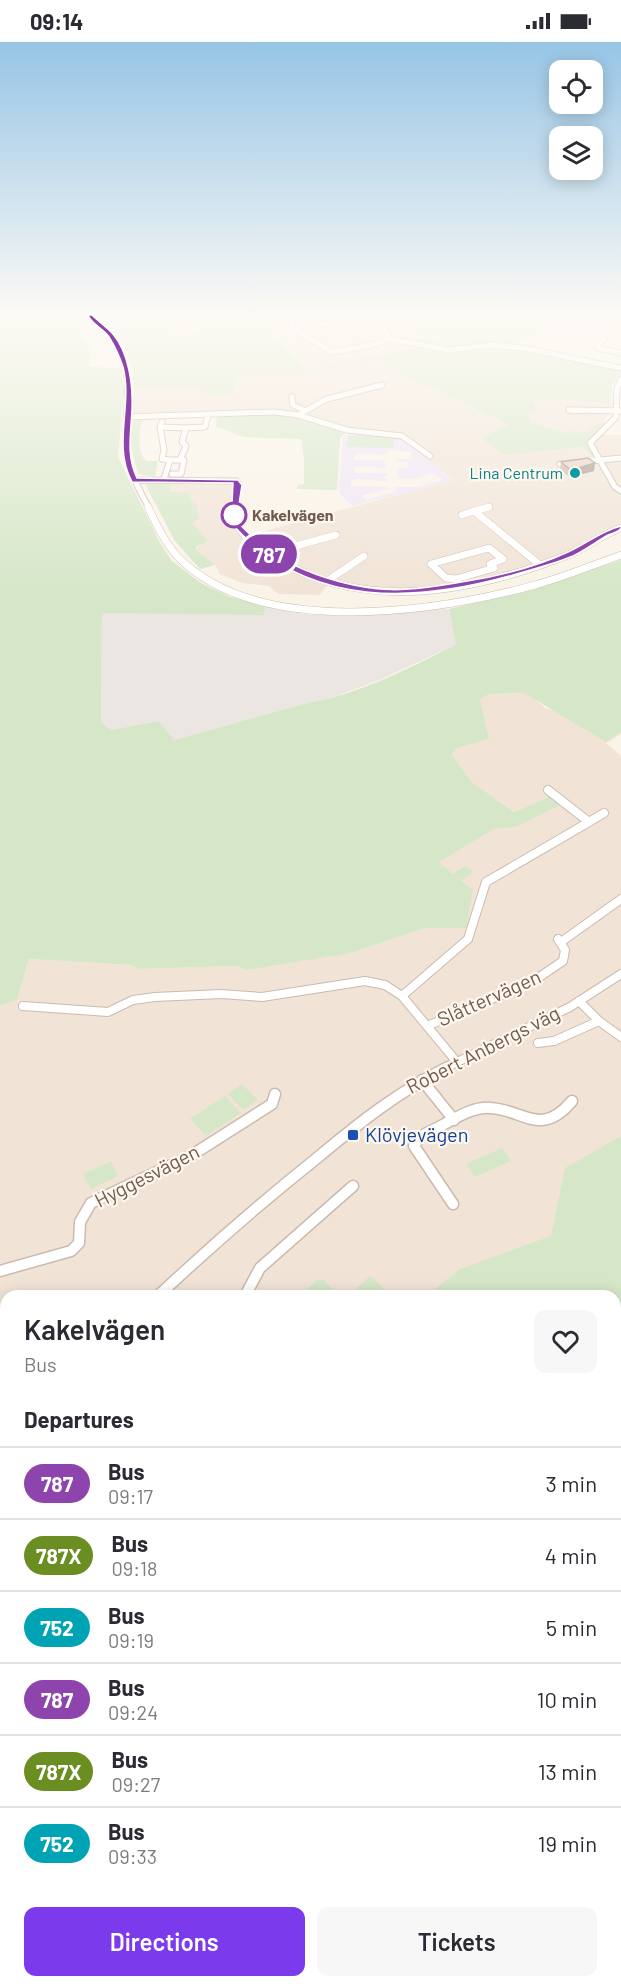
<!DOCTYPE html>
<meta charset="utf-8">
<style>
:root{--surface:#fff;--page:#f7f7f7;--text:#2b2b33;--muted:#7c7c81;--line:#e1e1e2;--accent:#7c3aed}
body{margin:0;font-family:Barlow,sans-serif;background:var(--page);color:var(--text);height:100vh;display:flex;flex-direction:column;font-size:22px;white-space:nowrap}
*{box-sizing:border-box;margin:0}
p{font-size:20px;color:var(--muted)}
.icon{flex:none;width:33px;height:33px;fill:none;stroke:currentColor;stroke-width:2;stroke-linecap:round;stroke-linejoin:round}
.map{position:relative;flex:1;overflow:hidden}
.side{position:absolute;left:0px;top:1248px;width:621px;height:698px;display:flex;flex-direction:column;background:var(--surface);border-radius:18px 18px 0 0;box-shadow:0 3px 15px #0003}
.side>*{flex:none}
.badge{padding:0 12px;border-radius:20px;font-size:21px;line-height:39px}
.tools{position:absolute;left:549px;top:18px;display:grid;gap:12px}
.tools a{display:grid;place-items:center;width:54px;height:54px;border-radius:12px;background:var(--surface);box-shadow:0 3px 15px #0003;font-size:30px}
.map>.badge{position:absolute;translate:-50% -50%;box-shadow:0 0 0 3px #fff}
h2{padding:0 24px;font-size:22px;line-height:54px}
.round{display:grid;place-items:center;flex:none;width:63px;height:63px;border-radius:12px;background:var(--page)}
.summary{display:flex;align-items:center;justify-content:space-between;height:102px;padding:0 24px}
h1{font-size:28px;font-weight:600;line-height:45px}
.action{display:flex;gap:12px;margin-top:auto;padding:12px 24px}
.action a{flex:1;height:69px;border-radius:12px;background:var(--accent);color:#fff;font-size:24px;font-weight:600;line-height:69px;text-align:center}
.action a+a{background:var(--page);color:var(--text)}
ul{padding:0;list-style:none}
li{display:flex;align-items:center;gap:18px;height:72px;padding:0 24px;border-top:2px solid var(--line)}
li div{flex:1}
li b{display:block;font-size:22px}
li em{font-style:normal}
li .badge{min-width:66px;font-weight:700;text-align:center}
.status{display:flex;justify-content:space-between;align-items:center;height:42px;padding:0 30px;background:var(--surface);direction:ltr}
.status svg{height:16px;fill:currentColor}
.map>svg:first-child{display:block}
.residential{fill:#f1e4d7;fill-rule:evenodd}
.industrial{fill:#ebe6e1}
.education{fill:#efe5f7;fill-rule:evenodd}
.green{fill:#d6e7c8}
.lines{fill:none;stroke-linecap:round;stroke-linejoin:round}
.minor-far4-casing{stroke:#cbbaaf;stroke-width:7}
.minor-far3-casing{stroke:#cbbaaf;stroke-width:8}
.minor-far2-casing{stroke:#cbbaaf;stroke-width:10}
.minor-far1-casing{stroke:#cbbaaf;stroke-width:13}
.minor-casing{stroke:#cbbaaf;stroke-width:16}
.minor-far4{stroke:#fff;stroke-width:5}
.minor-far3{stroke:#fff;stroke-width:7}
.minor-far2{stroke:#fff;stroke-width:8}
.minor-far1{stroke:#fff;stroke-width:10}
.minor{stroke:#fff;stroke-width:14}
.wall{fill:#ccb5a8}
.shaded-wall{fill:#a69388}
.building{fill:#edd2c3;stroke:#a69388;stroke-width:1.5}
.line{fill:#8e44ad;stroke:#fff;stroke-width:1.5}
.culture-dot{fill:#0f9aa8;stroke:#fdf7ee;stroke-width:2}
.stop-dot{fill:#fff;stroke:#8e44ad;stroke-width:3}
.transit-dot{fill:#1a4fb4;stroke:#fdf7ee;stroke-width:2}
.labels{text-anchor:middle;stroke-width:4.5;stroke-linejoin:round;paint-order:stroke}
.far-culture-label{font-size:16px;fill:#0d838f;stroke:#fdf7ee;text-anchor:end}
.far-stop-label{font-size:16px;font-weight:bold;fill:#725a4f;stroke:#fdf7ee;text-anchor:start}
.street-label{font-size:20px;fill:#725a4f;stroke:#fdf7ee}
.transit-label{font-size:20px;fill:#164399;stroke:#fdf7ee;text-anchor:start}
</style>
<div class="status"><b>09:14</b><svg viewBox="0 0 49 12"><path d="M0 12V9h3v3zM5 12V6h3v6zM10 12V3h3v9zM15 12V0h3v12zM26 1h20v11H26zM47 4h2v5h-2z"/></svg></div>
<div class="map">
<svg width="621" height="1945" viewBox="0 0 621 1945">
<rect width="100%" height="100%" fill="#faf3e8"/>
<path class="residential" d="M258,274h146l11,8 5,17 -5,8 -110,21z
M381,317l17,13 111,54 -18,9 44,17 50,-5 9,13 -4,-14 10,-11h21v51l-5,1 5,4v37l-35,19 -98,33 -83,13 -76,-11 -9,13 -42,-1 -9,-8 -27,-3 -22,-9 -5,-9 -19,-15 4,-6 -7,-20 1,-3 -24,-28 1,-12 67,2 -5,34 13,19 207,-56 -28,-22 5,-2 -70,-25 -62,-16 -166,2 2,-29 56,-1 24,9h19l1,-14 5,-8 66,-1z
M549,356l62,4 1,5 -9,15 -22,11 -8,-3 -4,3 -37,-10 -5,-9 11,-1 -5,-12z
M581,650l40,24v18l-15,9 15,13v1231h-621v-981l17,-6 12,-41 101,6 8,4 100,-3 113,-13 74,-25h41l-28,-66 56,-33 22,-2 35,-31 -37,16 -42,-30 -20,-27 28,-55 9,-6 35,-1 11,6 10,9 8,2zM6,1254h609v686h-609z"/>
<path class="industrial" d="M265,565l37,7 37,1 110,-6 8,35 -78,36 -53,20 -15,2 -137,38 -15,-19 -48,9 -10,-8 1,-110 161,3z"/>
<path class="education" d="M353,388l43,5 34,21 -4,2 27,23 -101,25 -12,-12 -1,-6 4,-50zM388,408l23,2v7h-14v3h10l1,6h-11l1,10 14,1 22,-6 9,7 -27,7h-21l1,5 -30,8 -5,-4 26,-7v-2l-36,-1v-5l5,-2 31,2v-3h-4l4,-5h-33v-5l5,-2 28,2 -4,-5 4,-3h-33v-5l5,-2 28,2z"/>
<path class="green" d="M0,274h62l17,13 11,21 -1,17 32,1 3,20 -6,69 42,86 12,18 29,22 27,13 37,11 -1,8 -162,-2 -1,109 10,8 48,-9 15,19 137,-38c41,-5 109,-38 145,-58l-7,-35 81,-19 91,-30v172l-15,10 -82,-49 -35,1 -9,6 9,39 -33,9 -4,7 20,27 42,30 37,-16 11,8 -46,23 -22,2 -55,33 14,12 12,-8 9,6 -12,8 -4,-2 15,12 -7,38h-41l-74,25 -105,17 -8,-4 -100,3 -8,-4 -101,-6 -12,41 -17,6z
M96,274c31,0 58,-2 82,20l19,-3 30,-17h31l47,54 110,-21 5,-8 -5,-17 -11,-8h147l1,4 -17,17 -30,8 32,9 21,2 63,15v2l-9,11 -1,18 -70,-3 -8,2 5,12 -10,1 4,9 37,10 4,-3 8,3 22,-11 8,1 -20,16 9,21h-6l-10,-13 -79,8 -24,-17 27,-13 -116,-56 -12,-10 -75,14 -66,1 -5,8 -1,14h-19l-24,-9 -56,1c0,-35 -13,-50 -38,-72z
M248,370l49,4 51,15 -8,7 -3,52 -40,-1 1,-4 6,-1v-25l-3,-20 -58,-2 -27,-11 1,-10z
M137,378h6c-5,11 -6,31 3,41h12l-3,16 -16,-3c-7,-18 -9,-32 -8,-51z
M348,394h45l1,12 -47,-1z
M157,439h14l-1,11 21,1 -1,6 8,9 -2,2 3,9 -5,2 -1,3 15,17 -11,5 -1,4 19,15 -15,4 -25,-28 -29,-55 2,-3z
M242,1042l16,16 -15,10 -15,-16z
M225,1054l16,17 -35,23 -16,-17z
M621,1094v263l-6,3v-106h-188l33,-27 91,-33 14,-68z
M502,1106l9,13 -36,16 -9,-13z
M111,1119l7,15 -27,13 -8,-15z
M370,1234l19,17 -4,3h-36z
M317,1238h7l14,16h-39z"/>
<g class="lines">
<g class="minor-far4-casing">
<path id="minor-far4" d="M90,274c7,6 15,11 21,19 29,37 9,84 17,126 4,17 13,32 21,47
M293,274l-2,9 3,5 38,22 40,-7 18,-6
M372,274l9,8 9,15 59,11 44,-5 30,3 98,20
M292,285l49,-4 27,-7
M604,297l-7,7 1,2 23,5
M621,337l-4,9 -1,29 -26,26 25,44 6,4
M292,355l1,8 11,5
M569,368h8l-1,1z
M577,368l44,1
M298,373l29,-16 55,-14
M127,375l147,-5 24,3 49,15 55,6 28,20
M162,380l-2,5 26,1
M160,385l4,23 -2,9 8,1
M180,418l6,-14 -4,-4 4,-14 19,-1 3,-12
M560,422l61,-6
M164,437l6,-19h14l-3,14h-9
M134,438l102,1 3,4 -5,23
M484,466l5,-1"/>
</g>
<g class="minor-far3-casing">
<path id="minor-far3" d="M148,465c8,17 17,36 30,50 81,82 258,55 357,28 29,-8 58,-20 86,-30
M234,465c-3,22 19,37 36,48 90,59 204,37 298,0 19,-7 34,-21 53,-27
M489,465l-15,4 66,54
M462,473l12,-4
M489,506l14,11 -13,5 4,4 -38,11 -10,-1 -15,-14z
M272,514l23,-10 41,-11
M456,537l6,7
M327,539l37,-25"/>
</g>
<g class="minor-far2-casing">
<path id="minor-far2" d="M589,780l15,-9
M561,900l60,-43
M402,954l66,-57 18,-57 103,-60 -41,-32
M579,959l20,20 22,16
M23,964l85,6 25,-12 22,-3 66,-3 41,3 103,-16 20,4 17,11 54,65
M427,984l105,-44 31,-21 2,-11 -7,-11
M538,1001l16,-2 45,-20
M445,1026l125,-61 51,-33"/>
</g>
<g class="minor-far1-casing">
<path id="minor-far1" d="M422,1038l32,40
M453,1162l-39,-58c5,-11 15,-14 25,-19 15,-8 34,-21 52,-19 33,2 50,30 81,-7
M0,1229l71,-20 8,-8 1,-21 11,-19 101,-48 80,-51 3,-10
M158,1254c51,-48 104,-94 159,-138 42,-35 82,-67 131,-91
M245,1254l15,-28 93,-82
M0,1398l6,5"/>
</g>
<g class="minor-casing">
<path id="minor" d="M0,1436l6,-8
M615,1512h6
M0,1704h6
M615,1872l6,-6
M341,1940v5"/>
</g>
<use href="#minor-far4" class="minor-far4"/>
<use href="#minor-far3" class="minor-far3"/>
<use href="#minor-far2" class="minor-far2"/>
<use href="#minor-far1" class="minor-far1"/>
<use href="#minor" class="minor"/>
</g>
<path class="wall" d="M561,420l33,9 -24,6 -10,-7z"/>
<path class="shaded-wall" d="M595,421l-1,8 -24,6 1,-7z"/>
<path class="building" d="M588,416l7,5 -24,7 -10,-8z"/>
<linearGradient id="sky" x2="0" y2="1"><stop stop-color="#97c5e6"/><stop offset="0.5" stop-color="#fdfaf5"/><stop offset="1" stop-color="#fdfaf5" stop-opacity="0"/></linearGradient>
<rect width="621" height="547" fill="url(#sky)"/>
<path class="line" d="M88,273h4c6,6 15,12 21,19 16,19 20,51 19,75 -1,25 -6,46 5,69l101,2 4,5 -5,32 1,6c10,9 20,20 31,28 14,10 32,18 49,24 58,20 89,17 149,6 33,-5 70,-15 101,-29 18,-8 33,-21 53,-26v2c-1,3 -7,5 -13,7 -12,7 -23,15 -35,21 -17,7 -35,12 -53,17 -102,30 -212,37 -289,-50l2,-40 -101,-1c-20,-37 1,-77 -9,-115 -3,-9 -9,-22 -14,-30 -5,-8 -18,-13 -21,-22z"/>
<circle class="culture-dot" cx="575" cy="431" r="6"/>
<circle class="stop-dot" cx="234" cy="473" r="12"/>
<rect class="transit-dot" x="347" y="1087" width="12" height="12" rx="3"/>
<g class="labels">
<g class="far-culture-label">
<text x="563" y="437">Lina Centrum</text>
</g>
<g class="far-stop-label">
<text x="252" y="479">Kakelvägen</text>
</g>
<g class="street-label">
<text transform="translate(489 956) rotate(-24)" y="7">Slåttervägen</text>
<text transform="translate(483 1008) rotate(-27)" y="7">Robert Anbergs väg</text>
<text transform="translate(147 1134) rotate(-27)" y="7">Hyggesvägen</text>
</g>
<g class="transit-label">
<text x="365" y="1100">Klövjevägen</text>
</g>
</g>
</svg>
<div class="tools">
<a><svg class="icon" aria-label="locate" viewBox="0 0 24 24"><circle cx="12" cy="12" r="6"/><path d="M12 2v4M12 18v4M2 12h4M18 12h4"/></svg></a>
<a><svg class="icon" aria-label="layers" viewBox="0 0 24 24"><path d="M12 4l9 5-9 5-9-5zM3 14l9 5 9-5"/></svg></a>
</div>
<b class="badge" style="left:269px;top:512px;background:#8e44ad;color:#fff">787</b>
<section class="side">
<div class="summary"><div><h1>Kakelvägen</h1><p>Bus</p></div><a class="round"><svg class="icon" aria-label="heart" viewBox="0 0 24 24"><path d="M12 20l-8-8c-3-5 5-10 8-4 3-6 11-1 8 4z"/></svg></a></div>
<h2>Departures</h2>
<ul>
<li><span class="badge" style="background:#8e44ad;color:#fff">787</span><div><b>Bus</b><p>09:17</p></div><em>3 min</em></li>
<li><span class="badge" style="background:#6b8e23;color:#fff">787X</span><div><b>Bus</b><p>09:18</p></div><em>4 min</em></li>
<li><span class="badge" style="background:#00a3b4;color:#fff">752</span><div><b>Bus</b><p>09:19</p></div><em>5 min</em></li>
<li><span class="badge" style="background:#8e44ad;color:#fff">787</span><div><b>Bus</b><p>09:24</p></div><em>10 min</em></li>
<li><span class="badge" style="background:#6b8e23;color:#fff">787X</span><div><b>Bus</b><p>09:27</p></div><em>13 min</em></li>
<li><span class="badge" style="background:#00a3b4;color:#fff">752</span><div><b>Bus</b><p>09:33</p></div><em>19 min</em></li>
</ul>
<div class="action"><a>Directions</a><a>Tickets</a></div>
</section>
</div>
